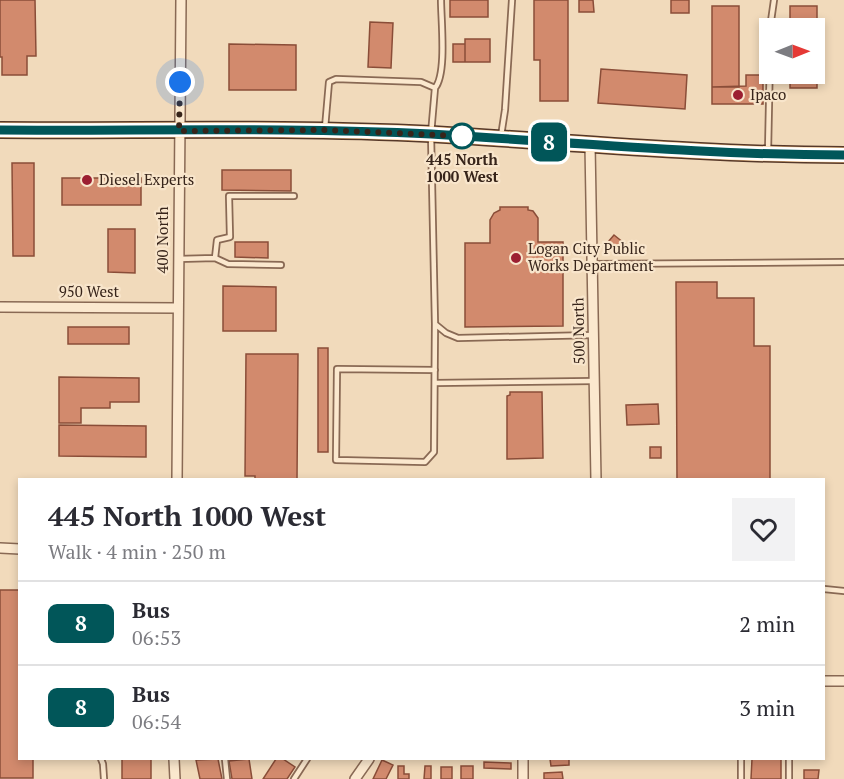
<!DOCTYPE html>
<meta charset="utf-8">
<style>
:root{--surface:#fff;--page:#f2f2f3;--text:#2b2b33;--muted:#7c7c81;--line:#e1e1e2}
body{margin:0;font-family:"PT Serif",serif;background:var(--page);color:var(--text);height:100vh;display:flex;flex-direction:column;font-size:22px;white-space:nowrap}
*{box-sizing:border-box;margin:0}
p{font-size:20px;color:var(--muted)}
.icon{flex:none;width:33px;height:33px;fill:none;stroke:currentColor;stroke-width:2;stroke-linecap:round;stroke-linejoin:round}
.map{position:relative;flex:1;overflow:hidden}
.panel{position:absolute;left:18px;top:478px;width:807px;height:282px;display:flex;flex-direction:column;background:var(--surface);border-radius:0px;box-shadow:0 3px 9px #0003}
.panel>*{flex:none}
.badge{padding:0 12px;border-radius:9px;font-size:21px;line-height:39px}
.needle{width:39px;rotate:89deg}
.buttons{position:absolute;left:759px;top:18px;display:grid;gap:12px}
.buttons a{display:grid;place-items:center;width:66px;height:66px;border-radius:0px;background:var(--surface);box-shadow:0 3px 9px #0003;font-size:30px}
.you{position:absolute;width:30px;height:30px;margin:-15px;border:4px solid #fff;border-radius:50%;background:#1a73e8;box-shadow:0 0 0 9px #1a73e833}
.map>.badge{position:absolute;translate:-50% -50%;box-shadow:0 0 0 3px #fff}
.round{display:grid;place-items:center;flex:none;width:63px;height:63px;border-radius:0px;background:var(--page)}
.overview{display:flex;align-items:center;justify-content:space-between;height:102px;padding:0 30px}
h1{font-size:28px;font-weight:700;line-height:45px}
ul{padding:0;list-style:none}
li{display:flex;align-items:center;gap:18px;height:84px;padding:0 30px;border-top:2px solid var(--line)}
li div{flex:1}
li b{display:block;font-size:22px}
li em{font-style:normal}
li .badge{min-width:66px;font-weight:700;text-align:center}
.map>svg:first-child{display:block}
.building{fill:#d28a6d;stroke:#8a4d38;stroke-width:1.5}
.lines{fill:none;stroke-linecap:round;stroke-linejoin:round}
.lane-casing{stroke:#896954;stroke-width:8}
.street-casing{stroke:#896954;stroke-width:12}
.primary-casing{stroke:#563829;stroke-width:18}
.lane{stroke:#fbe8ce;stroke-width:4.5}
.street{stroke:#fbe8ce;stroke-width:9}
.primary{stroke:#f9c98e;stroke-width:15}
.line-casing{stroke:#fff;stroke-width:14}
.line{stroke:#015659;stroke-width:9}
.walk{stroke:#37241a;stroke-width:6;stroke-dasharray:0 10.8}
.poi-dot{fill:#9c1f31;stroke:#f8e5cb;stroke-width:2}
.stop-dot{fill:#fff;stroke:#015659;stroke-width:3}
.labels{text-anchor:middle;stroke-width:4.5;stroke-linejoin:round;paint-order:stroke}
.poi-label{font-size:15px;fill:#37241a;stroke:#f8e5cb;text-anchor:start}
.stop-label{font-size:15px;font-weight:bold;fill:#37241a;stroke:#f8e5cb}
.street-label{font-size:15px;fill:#37241a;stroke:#f8e5cb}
</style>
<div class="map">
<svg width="844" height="779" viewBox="0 0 844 779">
<rect width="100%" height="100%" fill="#f1dabb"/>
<path class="building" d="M0,0h35l1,56h-9v19h-25v-18h-2z
M450,0h38v17h-38z
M534,0h34v101h-28v-41h-6z
M579,0h14l1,12h-15z
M671,0h18v13h-18z
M712,6h27v81h-27z
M790,6h27v82h-27v-14h24v-46h-24z
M370,22l23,1 -2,45 -23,-1z
M465,39h25v23h-25z
M229,44l67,1v45h-67z
M453,44h12v18h-12z
M601,69l86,6 -2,34 -87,-6z
M746,75h17v29h-51v-17l34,-1z
M12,163h22v93h-21z
M222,170h69v21l-69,-1z
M62,178h79v27h-79z
M500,207h28v3l5,1 5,7v24h25v84l-98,1v-84h25v-23l4,-7 6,-3z
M108,229h27v44l-27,-1z
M614,235l15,12 -6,7 -15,-12z
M235,242h33v16l-33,-1z
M676,282h41v16h37v48h16v134h-93z
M223,286l53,1v44h-53z
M68,327h61v17h-61z
M318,348h10v104h-10z
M246,354h52l-1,126h-42v-4h-10z
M59,377l80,1v24h-29v6h-29v15h-22z
M510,392h32l1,66 -36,1v-63l3,-1z
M658,404l1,20 -32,1 -1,-20z
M59,425l87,1v31l-87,-1z
M650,447h11v11h-11z
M0,590h20v169h13v19h-33z
M122,759h29v20h-29z
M218,759l4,20h-22l-4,-19z
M249,759l3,20h-20l-3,-18z
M276,759h7l12,8 -8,12h-24z
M550,759h19v6l-18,1z
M752,759h29v20h-30z
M382,760l11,5 -7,14h-13z
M484,762l27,1v6l-27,-1z
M398,766h6v8h5v5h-11z
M425,766h6v13h-7z
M461,766h12v13h-12z
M441,767h11v12h-11z
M804,770h15l-1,9h-14z
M562,772l1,7h-19v-6z"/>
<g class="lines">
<g class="lane-casing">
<path id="lane" d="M441,0c0,20 6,74 -6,88l-4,46 4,190 11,9 12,5 136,-3
M770,28l4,-28
M325,128l4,-46 7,-3 85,3 14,6
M501,136l4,-26 7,-110
M768,152l2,-96
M215,258l13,6 53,1
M178,259l37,-1 2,-18 13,-3 -1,-41h65
M593,264l251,-2
M435,370l-98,-1 -1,91 89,2 9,-10 1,-128
M435,383l159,-2
M824,589l20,2
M101,759l2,5 1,15
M225,759l2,20
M789,759v20
M294,779l13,-20
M741,779v-20"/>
</g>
<g class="street-casing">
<path id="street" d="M590,145l6,335
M0,307l178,1
M177,480l4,-480
M0,548l20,1
M824,681h20
M174,759l1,20
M355,779l14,-20
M523,779v-20"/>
</g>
<g class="primary-casing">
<path id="primary" d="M0,130c144,1 288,-3 431,4 138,8 275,21 413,21"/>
</g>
<use href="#lane" class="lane"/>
<use href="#street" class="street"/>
<use href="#primary" class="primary"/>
</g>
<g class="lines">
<g class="line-casing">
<path id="line" d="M0,130c144,1 288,-3 431,4 138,8 275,21 413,21"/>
</g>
<use href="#line" class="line"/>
<path class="walk" d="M180,82l-1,49 146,-1 137,6"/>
</g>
<g class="poi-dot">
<circle cx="738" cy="95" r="6"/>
<circle cx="87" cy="180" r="6"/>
<circle cx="516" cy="258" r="6"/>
</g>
<circle class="stop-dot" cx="462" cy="136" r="12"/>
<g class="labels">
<g class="poi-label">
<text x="750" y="100">Ipaco</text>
<text x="99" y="185">Diesel Experts</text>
<text x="528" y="254">Logan City Public<tspan x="528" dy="17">Works Department</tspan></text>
</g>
<g class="stop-label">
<text x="462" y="165">445 North<tspan x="462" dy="17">1000 West</tspan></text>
</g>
<g class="street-label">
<text transform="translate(163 240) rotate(-90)" y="5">400 North</text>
<text x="89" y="297">950 West</text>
<text transform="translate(579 331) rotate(-91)" y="5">500 North</text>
</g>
</g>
</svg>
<div class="buttons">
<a><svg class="needle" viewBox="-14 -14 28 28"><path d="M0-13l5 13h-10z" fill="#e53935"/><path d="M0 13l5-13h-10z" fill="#7c7c81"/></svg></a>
</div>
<div class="you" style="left:180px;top:82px"></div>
<b class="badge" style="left:549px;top:142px;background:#015659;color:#fff">8</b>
<section class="panel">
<div class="overview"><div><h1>445 North 1000 West</h1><p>Walk · 4 min · 250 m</p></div><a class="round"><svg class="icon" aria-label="heart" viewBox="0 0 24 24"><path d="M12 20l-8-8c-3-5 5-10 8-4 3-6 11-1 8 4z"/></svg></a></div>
<ul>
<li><span class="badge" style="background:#015659;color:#fff">8</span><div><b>Bus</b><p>06:53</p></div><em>2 min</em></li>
<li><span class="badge" style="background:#015659;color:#fff">8</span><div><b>Bus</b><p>06:54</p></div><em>3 min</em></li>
</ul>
</section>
</div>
